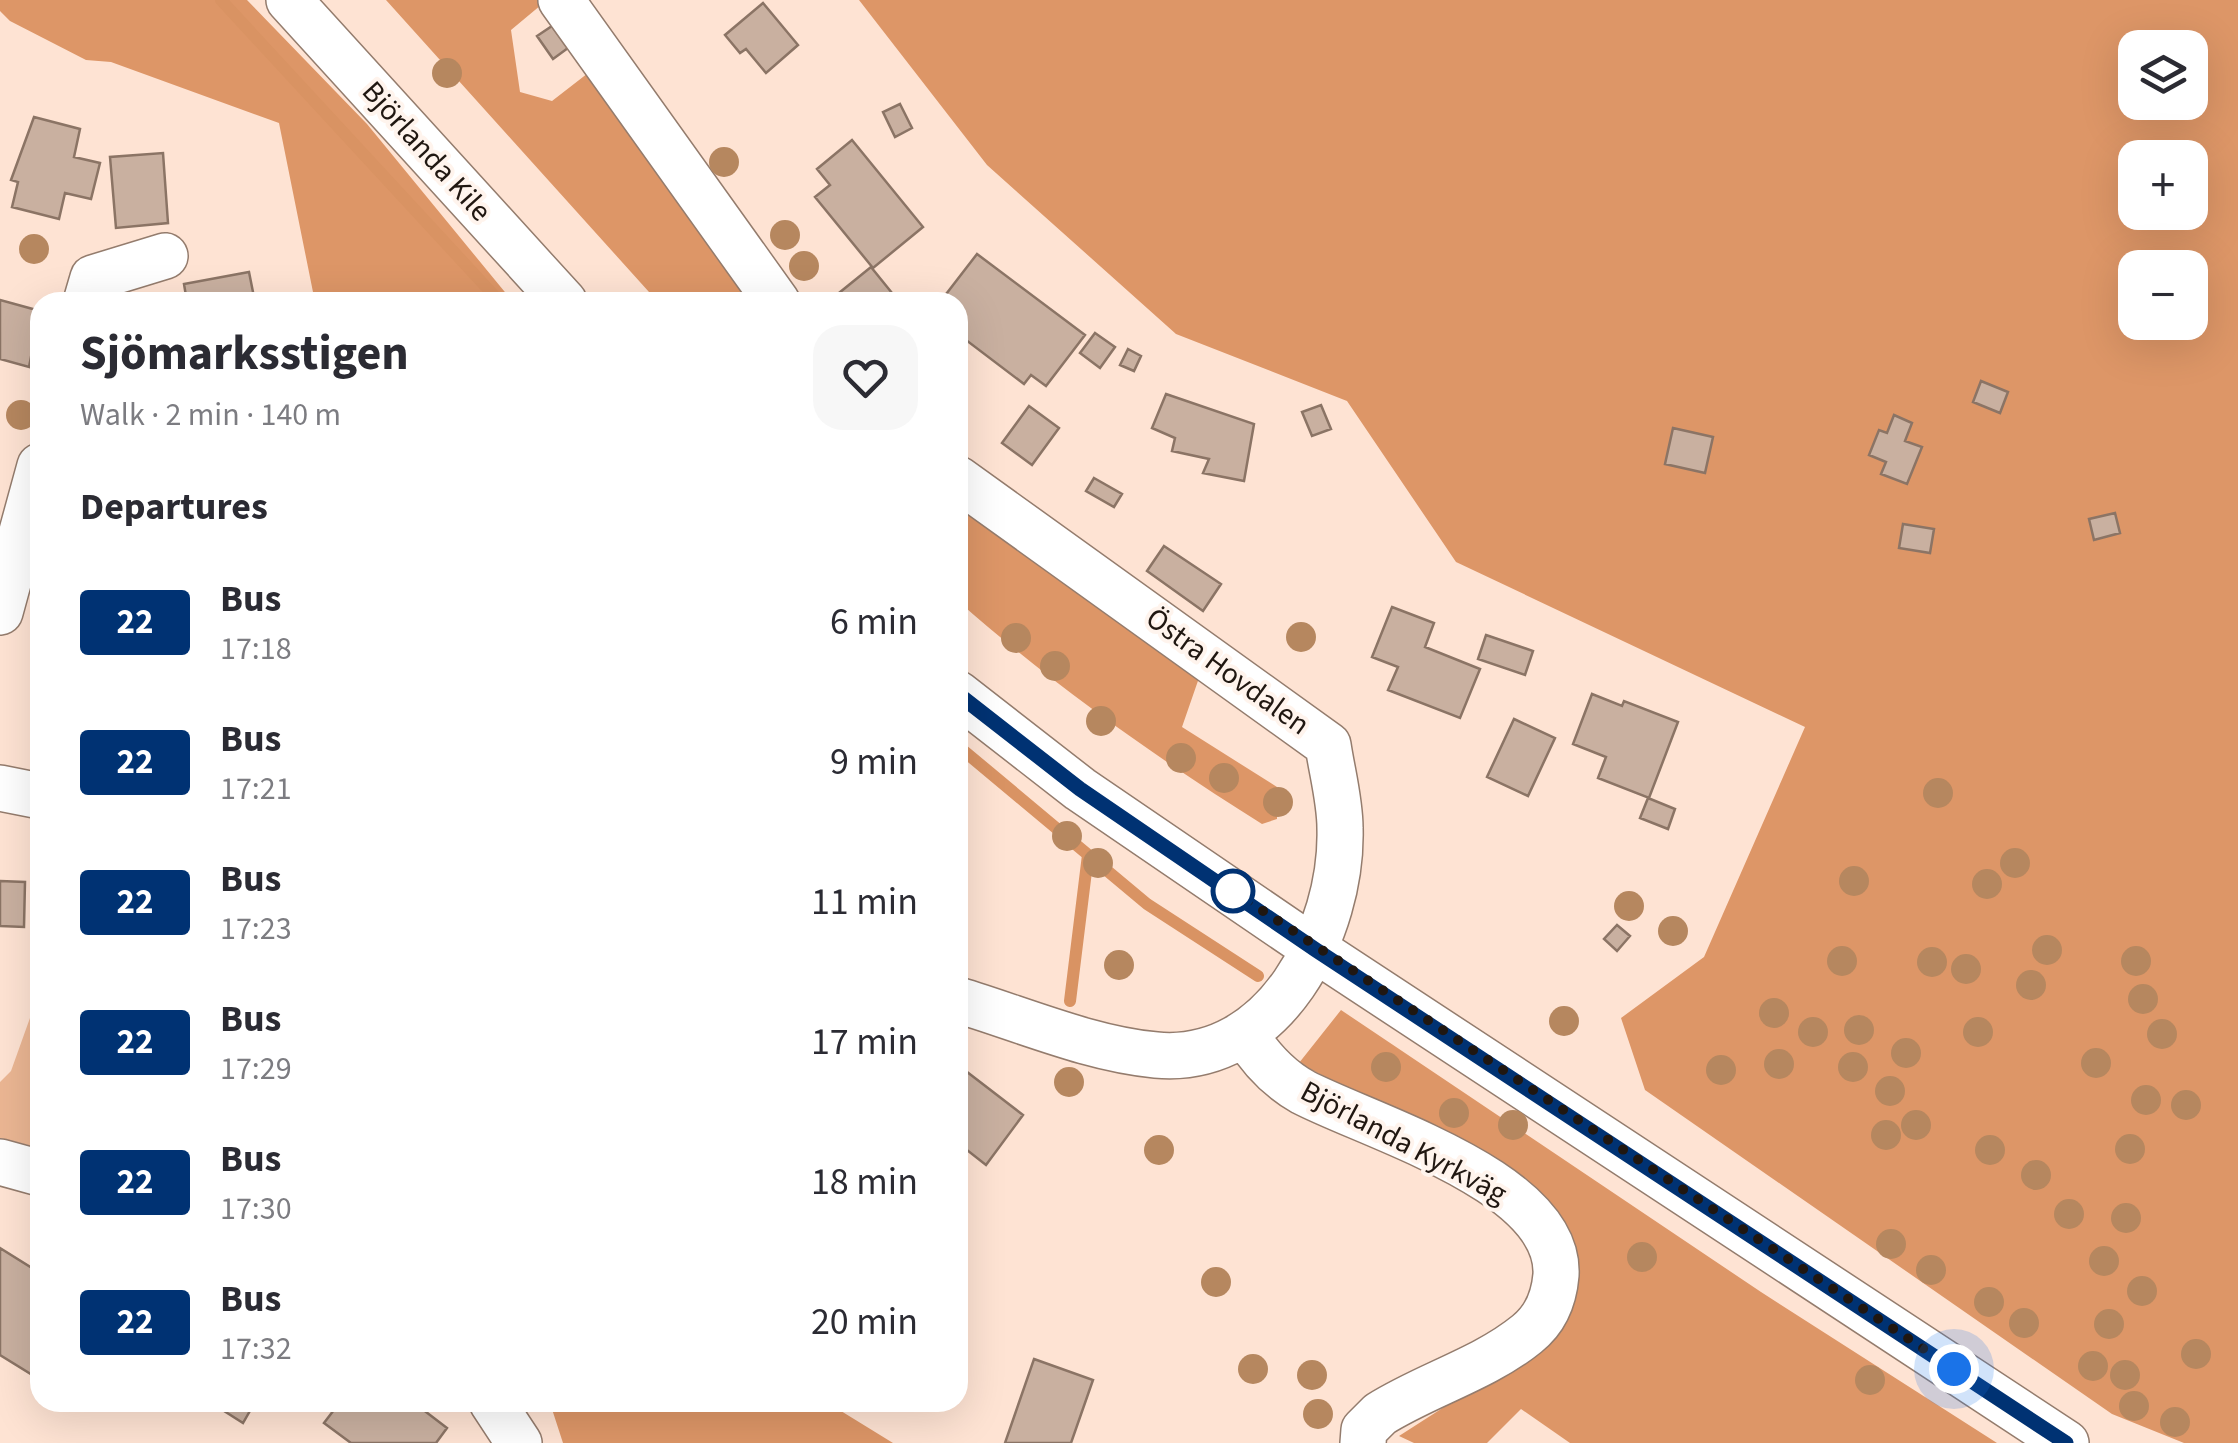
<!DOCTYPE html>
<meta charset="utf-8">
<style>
:root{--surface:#fff;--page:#f7f7f7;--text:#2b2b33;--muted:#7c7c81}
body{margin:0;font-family:"Source Sans 3",sans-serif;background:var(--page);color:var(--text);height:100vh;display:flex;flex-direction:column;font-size:38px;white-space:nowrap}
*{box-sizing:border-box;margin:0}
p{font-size:32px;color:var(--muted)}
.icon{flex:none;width:55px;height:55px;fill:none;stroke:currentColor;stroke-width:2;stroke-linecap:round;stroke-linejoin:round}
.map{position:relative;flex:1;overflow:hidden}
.panel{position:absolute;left:30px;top:292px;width:938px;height:1120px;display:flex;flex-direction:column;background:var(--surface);border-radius:30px;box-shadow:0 10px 40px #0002}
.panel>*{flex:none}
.badge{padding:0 20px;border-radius:8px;font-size:35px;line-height:65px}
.controls{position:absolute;left:2118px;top:30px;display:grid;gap:20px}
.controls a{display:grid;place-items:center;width:90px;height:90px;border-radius:20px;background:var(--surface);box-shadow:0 10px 40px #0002;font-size:50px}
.you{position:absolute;width:50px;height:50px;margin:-25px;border:8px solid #fff;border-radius:50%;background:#1a73e8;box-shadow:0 0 0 15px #1a73e833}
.map>.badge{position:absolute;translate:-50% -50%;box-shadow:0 0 0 5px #fff}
h2{padding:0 50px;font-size:38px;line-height:90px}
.round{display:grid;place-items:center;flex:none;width:105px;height:105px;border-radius:30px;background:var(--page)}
.head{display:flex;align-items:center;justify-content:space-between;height:170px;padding:0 50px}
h1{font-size:48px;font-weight:700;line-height:75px}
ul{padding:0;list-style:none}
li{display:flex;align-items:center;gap:30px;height:140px;padding:0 50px}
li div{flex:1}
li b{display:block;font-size:38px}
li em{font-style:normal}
li .badge{min-width:110px;font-weight:700;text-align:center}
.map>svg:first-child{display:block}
.green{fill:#ebb693}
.forest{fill:#dd9667;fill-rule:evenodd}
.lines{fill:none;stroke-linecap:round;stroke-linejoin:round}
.stream{stroke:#d99363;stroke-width:12}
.building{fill:#c9b0a0;stroke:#8b7465;stroke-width:2.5}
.street-casing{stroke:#947c6d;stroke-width:48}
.street{stroke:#fff;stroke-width:45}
.tree{fill:#b6875f}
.line-casing{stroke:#fff;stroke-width:22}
.line{stroke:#003273;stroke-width:15}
.walk{stroke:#201711;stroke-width:10;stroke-dasharray:0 18}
.stop-dot{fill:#fff;stroke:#003273;stroke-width:5}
.labels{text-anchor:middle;stroke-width:8;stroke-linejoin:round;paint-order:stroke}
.street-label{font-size:30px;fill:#201711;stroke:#fff4ed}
</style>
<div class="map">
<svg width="2238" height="1443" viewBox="0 0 2238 1443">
<rect width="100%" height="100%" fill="#fee3d3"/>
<path class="green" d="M40,990v158l-40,-10v-56l11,-11z"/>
<path class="forest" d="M0,0h247l120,124 146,178h-198l-36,-179 -168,-61 -25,-2 -76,-39 -10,-10z
M386,0h161l-36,30 9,62 32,9 40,-31 162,232h-96z
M859,0h1379v1443h-54l-72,-29 -467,-324 -24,-72 83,-61 101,-230 -349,-165 -109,-161 -171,-67 -189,-169zM2135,48h55v54h-55zM2135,158h55v54h-55zM2135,268h55v54h-55z
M958,503l242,172 -18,52 95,60v32l-15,5c-107,-67 -210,-140 -304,-223z
M1341,1010l420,282 236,151h-427l-49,-34 -34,34h-73l-15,-7 137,-88 23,-116 -217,-146 -43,-23z
M550,1403h278l65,40h-330z"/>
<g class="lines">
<path class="stream" d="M221,0l279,302
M958,746l189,158 111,72
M1070,1001l18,-146"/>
</g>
<path class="building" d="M763,3l35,42 -32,28 -20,-24 -6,4 -15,-18z
M552,26l16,22 -15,11 -16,-23z
M900,104l12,24 -17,9 -12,-25z
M34,117l46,12 -6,28 26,6 -9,36 -26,-6 -6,26 -47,-12 6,-25 -7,-2z
M852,140l71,87 -50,41 -58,-71 15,-12 -13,-16z
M163,153l5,70 -52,5 -6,-71z
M977,254l108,81 -39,51 -15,-11 -7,9 -66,-50v-32h-18z
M871,267l21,26 -12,9h-33l-8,-9z
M249,272l6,30h-68l-3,-18z
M0,300l40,11 -11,56 -29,-8z
M1095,333l20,14 -15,21 -20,-15z
M1128,349l13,7 -7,15 -14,-6z
M1981,381l27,11 -8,21 -27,-11z
M1166,394l88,30 -10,57 -41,-8 6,-14 -37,-8 3,-13 -23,-10z
M1321,405l10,24 -19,7 -10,-24z
M1029,406l30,22 -27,37 -30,-22z
M1894,415l18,8 -7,18 17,6 -15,37 -26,-10 5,-12 -17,-7 10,-25 8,3z
M1673,428l40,9 -8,36 -40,-9z
M1094,478l28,16 -8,13 -28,-16z
M2115,513l5,20 -26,7 -5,-21z
M1903,524l31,5 -4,24 -31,-5z
M1164,546l57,38 -18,27 -56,-40z
M1392,607l42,16 -9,24 55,22 -20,49 -72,-28 10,-23 -26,-10z
M1486,635l47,16 -8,24 -47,-16z
M1592,694l30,12 2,-5 54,21 -29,76 -51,-20 8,-21 -33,-13z
M1514,719l41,19 -27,58 -41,-19z
M1648,798l27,11 -7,20 -28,-11z
M0,881l25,1 -1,45 -24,-1z
M1617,925l13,11 -13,15 -13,-12z
M958,1065l65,50 -37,50 -28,-22z
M0,1248l40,25v93l-6,10 -34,-21z
M1034,1359l59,21 -22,63h-66z
M210,1402h45l-12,21z
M340,1402h73l34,26 -11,15h-85l-27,-20z"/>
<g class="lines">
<g class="street-casing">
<path id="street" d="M289,0l275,302
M561,0l216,302
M86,302l7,-24 72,-22
M958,479l370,266c4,27 12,56 12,83 3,102 -65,238 -184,227 -66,-6 -135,-36 -198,-55
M0,612l40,-146
M958,694l122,95 236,161 750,493
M0,788l40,8
M1245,1034c15,24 33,44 58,58 67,35 258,90 253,183 -2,24 -10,44 -29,59 -43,35 -101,51 -147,80l-16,16 -1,13
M0,1162l40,11
M492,1402l27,41"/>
</g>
<use href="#street" class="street"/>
</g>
<g class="tree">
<circle cx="447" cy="73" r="15"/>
<circle cx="724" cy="162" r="15"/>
<circle cx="785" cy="235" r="15"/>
<circle cx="34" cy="249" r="15"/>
<circle cx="804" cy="266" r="15"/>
<circle cx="21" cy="415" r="15"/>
<circle cx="1301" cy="637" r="15"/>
<circle cx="1016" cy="638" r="15"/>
<circle cx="1055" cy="666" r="15"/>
<circle cx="1101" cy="721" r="15"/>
<circle cx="1181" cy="758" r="15"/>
<circle cx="1224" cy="778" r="15"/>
<circle cx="1938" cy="793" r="15"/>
<circle cx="1278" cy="802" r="15"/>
<circle cx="1067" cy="836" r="15"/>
<circle cx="1098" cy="863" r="15"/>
<circle cx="2015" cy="863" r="15"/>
<circle cx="1854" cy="881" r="15"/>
<circle cx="1987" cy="884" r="15"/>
<circle cx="1629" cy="906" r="15"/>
<circle cx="1673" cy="931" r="15"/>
<circle cx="2047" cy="950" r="15"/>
<circle cx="1842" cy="961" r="15"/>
<circle cx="2136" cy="961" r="15"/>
<circle cx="1932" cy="962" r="15"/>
<circle cx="1119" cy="965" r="15"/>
<circle cx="1966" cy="969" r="15"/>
<circle cx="2031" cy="985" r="15"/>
<circle cx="2143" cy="999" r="15"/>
<circle cx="1774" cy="1013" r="15"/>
<circle cx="1564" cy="1021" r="15"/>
<circle cx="1859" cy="1030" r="15"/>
<circle cx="1813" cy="1032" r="15"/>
<circle cx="1978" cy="1032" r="15"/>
<circle cx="2162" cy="1034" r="15"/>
<circle cx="1906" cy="1053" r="15"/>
<circle cx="2096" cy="1063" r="15"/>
<circle cx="1779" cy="1064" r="15"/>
<circle cx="1386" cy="1067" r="15"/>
<circle cx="1853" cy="1067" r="15"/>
<circle cx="1721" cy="1070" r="15"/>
<circle cx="1069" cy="1082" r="15"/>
<circle cx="1890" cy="1091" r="15"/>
<circle cx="2146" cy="1100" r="15"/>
<circle cx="2186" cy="1105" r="15"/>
<circle cx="1454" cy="1113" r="15"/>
<circle cx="1513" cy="1125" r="15"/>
<circle cx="1916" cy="1125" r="15"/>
<circle cx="1886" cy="1135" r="15"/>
<circle cx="2130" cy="1149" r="15"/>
<circle cx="1159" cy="1150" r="15"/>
<circle cx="1990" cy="1150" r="15"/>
<circle cx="2036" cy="1175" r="15"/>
<circle cx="2069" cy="1214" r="15"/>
<circle cx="2126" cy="1218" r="15"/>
<circle cx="1891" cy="1244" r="15"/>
<circle cx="1642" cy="1257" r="15"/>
<circle cx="2104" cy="1261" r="15"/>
<circle cx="1931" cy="1270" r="15"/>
<circle cx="1216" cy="1282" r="15"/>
<circle cx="2142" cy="1291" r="15"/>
<circle cx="1989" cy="1302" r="15"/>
<circle cx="2024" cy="1323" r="15"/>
<circle cx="2109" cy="1324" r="15"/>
<circle cx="2196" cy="1354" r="15"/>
<circle cx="2093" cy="1366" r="15"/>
<circle cx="1253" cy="1369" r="15"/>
<circle cx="1312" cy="1375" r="15"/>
<circle cx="2125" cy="1375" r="15"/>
<circle cx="1870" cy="1380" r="15"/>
<circle cx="2134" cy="1406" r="15"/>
<circle cx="1318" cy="1414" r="15"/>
<circle cx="2175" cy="1422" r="15"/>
</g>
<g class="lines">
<g class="line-casing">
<path id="line" d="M958,694l122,95 236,161 750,493"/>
</g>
<use href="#line" class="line"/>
<path class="walk" d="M1233,891l721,478"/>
</g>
<circle class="stop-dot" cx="1233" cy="891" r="20"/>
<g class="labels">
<g class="street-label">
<text transform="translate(427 151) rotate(48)" y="10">Björlanda Kile</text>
<text transform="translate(1228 671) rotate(36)" y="10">Östra Hovdalen</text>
<text transform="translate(1404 1142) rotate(28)" y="10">Björlanda Kyrkväg</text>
</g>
</g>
</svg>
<div class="controls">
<a><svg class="icon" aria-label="layers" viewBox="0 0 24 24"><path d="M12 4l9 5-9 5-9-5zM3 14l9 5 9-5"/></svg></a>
<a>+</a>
<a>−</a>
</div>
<div class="you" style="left:1954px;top:1369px"></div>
<section class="panel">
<div class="head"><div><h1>Sjömarksstigen</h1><p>Walk · 2 min · 140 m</p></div><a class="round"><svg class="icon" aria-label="heart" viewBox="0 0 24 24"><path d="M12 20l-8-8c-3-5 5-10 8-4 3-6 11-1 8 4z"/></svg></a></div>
<h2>Departures</h2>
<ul>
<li><span class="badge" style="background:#003273;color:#fff">22</span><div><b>Bus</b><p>17:18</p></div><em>6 min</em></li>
<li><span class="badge" style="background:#003273;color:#fff">22</span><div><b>Bus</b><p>17:21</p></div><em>9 min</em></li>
<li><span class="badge" style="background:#003273;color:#fff">22</span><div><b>Bus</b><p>17:23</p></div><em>11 min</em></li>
<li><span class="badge" style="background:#003273;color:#fff">22</span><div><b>Bus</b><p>17:29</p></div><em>17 min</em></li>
<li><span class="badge" style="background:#003273;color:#fff">22</span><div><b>Bus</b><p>17:30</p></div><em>18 min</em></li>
<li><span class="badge" style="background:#003273;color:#fff">22</span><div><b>Bus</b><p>17:32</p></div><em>20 min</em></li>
</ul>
</section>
</div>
